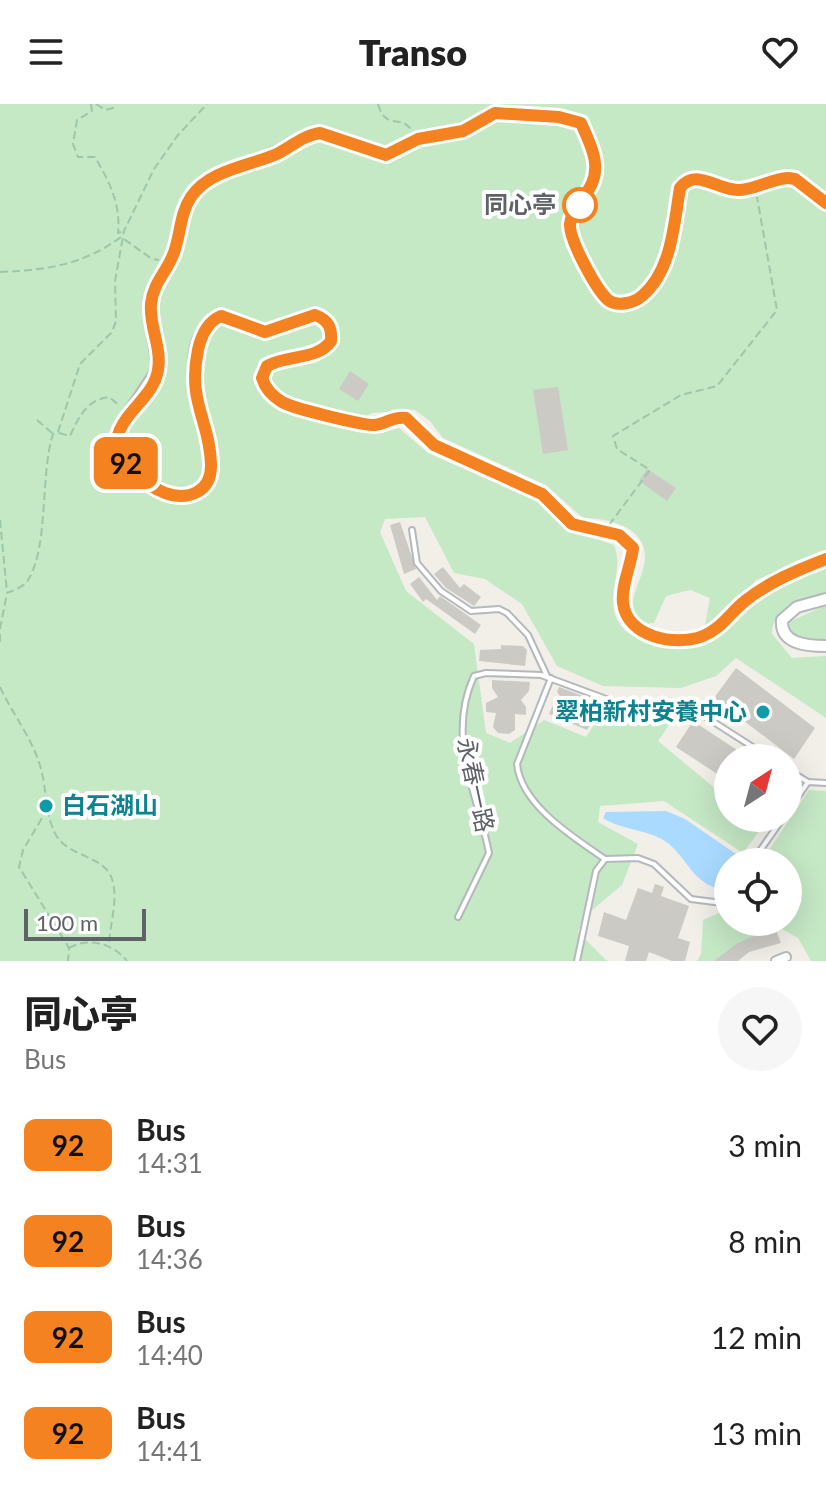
<!DOCTYPE html>
<meta charset="utf-8">
<style>
:root{--surface:#fff;--page:#f6f6f6;--text:#222;--muted:#767676}
body{margin:0;font-family:Lato,"Noto Sans TC",sans-serif;background:var(--page);color:var(--text);height:100vh;display:flex;flex-direction:column;font-size:30px;white-space:nowrap}
*{box-sizing:border-box;margin:0}
p{font-size:26px;color:var(--muted)}
.icon{flex:none;width:44px;height:44px;fill:none;stroke:currentColor;stroke-width:2;stroke-linecap:round;stroke-linejoin:round}
.map{position:relative;height:857px;overflow:hidden}
.details{display:flex;flex-direction:column;background:var(--surface);flex:1}
.details>*{flex:none}
.badge{padding:0 16px;border-radius:12px;font-size:28px;line-height:52px}
.needle{width:52px;rotate:36deg}
.buttons{position:absolute;left:714px;top:640px;display:grid;gap:16px}
.buttons a{display:grid;place-items:center;width:88px;height:88px;border-radius:50%;background:var(--surface);box-shadow:0 8px 32px #0002;font-size:40px}
.scale{position:absolute;left:24px;bottom:20px;width:122px;box-sizing:border-box;padding-left:8px;border:4px solid #5f6368;border-top:0;font-size:22px;line-height:28px;white-space:nowrap;color:#5f6368;-webkit-text-stroke:6px #fff;paint-order:stroke}
.map>.badge{position:absolute;translate:-50% -50%;box-shadow:0 0 0 4px #fff}
.round{display:grid;place-items:center;flex:none;width:84px;height:84px;border-radius:42px;background:var(--page)}
.summary{display:flex;align-items:center;justify-content:space-between;height:136px;padding:0 24px}
h1{font-size:38px;font-weight:800;line-height:60px}
ul{padding:0;list-style:none}
li{display:flex;align-items:center;gap:24px;height:96px;padding:0 24px}
li div{flex:1}
li b{display:block;font-size:30px}
li em{font-style:normal}
li .badge{min-width:88px;font-weight:700;text-align:center}
header{display:flex;justify-content:space-between;align-items:center;height:104px;padding:0 24px;background:var(--surface);font-size:36px;font-weight:800}
.map>svg:first-child{display:block}
.green{fill:#c5e8c5}
.water{fill:#aadaff}
.building{fill:#cccac5}
.lines{fill:none;stroke-linecap:round;stroke-linejoin:round}
.service-casing{stroke:#b5b8bc;stroke-width:8}
.minor-casing{stroke:#b5b8bc;stroke-width:12}
.tertiary-casing{stroke:#b5b8bc;stroke-width:14}
.path{stroke:#9cc7a9;stroke-width:2;stroke-dasharray:8 4;stroke-linecap:butt}
.service{stroke:#fff;stroke-width:4}
.minor{stroke:#fff;stroke-width:8}
.tertiary{stroke:#fff;stroke-width:10}
.line-casing{stroke:#fff;stroke-width:18}
.line{stroke:#f58220;stroke-width:12}
.stop-dot{fill:#fff;stroke:#f58220;stroke-width:4}
.culture-dot{fill:#0f9aa8;stroke:#fff;stroke-width:3}
.labels{text-anchor:middle;stroke-width:8;stroke-linejoin:round;paint-order:stroke}
.stop-label{font-size:24px;font-weight:bold;fill:#5f6368;stroke:#fff;text-anchor:end}
.culture-label{font-size:24px;font-weight:bold;fill:#0d838f;stroke:#fff;text-anchor:end}
.street-label{font-size:24px;fill:#5f6368;stroke:#fff}
</style>
<header><svg class="icon" aria-label="menu" viewBox="0 0 24 24"><path d="M4 6h16M4 12h16M4 18h16"/></svg>Transo<svg class="icon" aria-label="heart" viewBox="0 0 24 24"><path d="M12 20l-8-8c-3-5 5-10 8-4 3-6 11-1 8 4z"/></svg></header>
<div class="map">
<svg width="826" height="857" viewBox="0 0 826 857">
<rect width="100%" height="100%" fill="#f1efe8"/>
<path class="green" d="M0,0h826v447l-70,29 -38,44 -14,6 6,-32 -20,-8 -24,6 -12,27 -13,1c-17,-23 -2,-35 3,-59 8,-37 -34,-47 -61,-47l-37,-33 -103,-47 -13,-17 -15,-11 -43,3 -10,6v11l19,3 18,-5 29,25 109,48 27,27 50,17c11,25 -11,54 5,78 6,11 20,16 31,18 55,13 69,-11 109,-42 18,-14 45,-23 67,-31v25c-25,9 -53,11 -54,41l20,24 34,-2v62l-90,-60 -20,18 -35,12 -78,-2 -46,-20 -35,-62 -37,-25 -31,-6 -29,-56 -40,2 -5,13 26,59 68,53 12,89 24,10 34,-23 42,17 20,-30 68,11 -16,23 70,58v19h23l11,9 -19,26 -79,-52 -64,5 -2,16 40,22 -16,41 -37,31 -7,16 29,29h-607z
M826,501v34l-29,2 -7,-5 -3,-13z
M809,686l17,1v170h-15l-13,-23 -21,-12 -60,35h-20l4,-7 2,-34 25,-11v13h60v-60h-27z"/>
<path class="water" d="M666,707l19,8 51,35 3,8h-11v16l-6,-4 -5,6 3,6 -4,2c-24,-8 -29,-29 -47,-44 -18,-15 -46,-13 -66,-26l3,-6z"/>
<path class="building" d="M350,267l19,13 -11,17 -19,-12z
M558,283l10,63 -25,4 -10,-64z
M647,365l29,19 -9,13 -28,-20z
M400,418l16,47 -12,5 -14,-49z
M443,463l17,21 4,-4 17,13 -7,9 -28,-18 -12,-14z
M419,473l18,23 3,-4 41,29 -6,9 -49,-35 -3,3 -13,-18z
M501,541l22,1 4,4 -2,16 -46,-5 1,-11 21,-1z
M736,564l79,60 -21,31 -80,-61z
M492,576l38,2 -1,9 -8,9 5,7v8l-11,-1v16l-6,4 -11,-1 -5,-6 3,-14 -10,-1v-9l12,-6 -6,-9z
M559,583l40,15 -4,9 -8,2 4,10 -4,7 -38,-16 4,-9 13,-1 -9,-12z
M693,617l47,31 -4,6h-8v23l-52,-34z
M655,780l9,3 -3,9 28,10 -11,32 12,4 -5,19h-13l-23,-9 -3,9h-21l4,-15 -31,-10 6,-24 22,8 12,-32 14,5z
M775,823l6,16 -32,9 -11,9h-24l22,-17z"/>
<g class="lines">
<g class="service-casing">
<path id="service" d="M412,426l5,33 24,28 30,20 28,-2 8,4 21,22 19,41
M551,574l-34,86c4,41 56,73 88,95
M788,666l20,12 18,1
M788,707l20,-29
M752,758l31,-44
M458,813l31,-64c-12,-61 -43,-116 -15,-177l12,-3 55,2 84,31 62,-1 83,53
M577,857l19,-90 9,-12 33,-1 16,6 37,35 31,4 6,-6"/>
</g>
<g class="minor-casing">
<path id="minor" d="M776,857l10,-4"/>
</g>
<g class="tertiary-casing">
<path id="tertiary" d="M826,99l-31,-24 -7,-1c-17,0 -34,12 -50,12 -22,0 -42,-23 -58,-2 -7,40 -11,112 -62,116 -17,-4 -48,-60 -48,-77 0,-12 9,-19 15,-27 17,-26 6,-51 -4,-77l-22,-6 -64,-4 -32,18 -45,8 -32,16 -66,-22 -109,47 -20,17 -8,13 -9,42 -21,38 -2,32 7,47 -36,54 -6,25c9,18 29,37 48,45 23,8 48,-1 47,-29 -1,-36 -44,-123 10,-148l44,16 50,-17c13,5 17,12 16,26 -13,19 -44,15 -64,25l-5,12c3,10 10,19 20,24 10,6 82,24 93,23 11,-1 19,-8 31,-7l28,27 108,49 30,30 47,11 14,13c-2,18 -12,37 -10,55 5,34 51,44 80,33 18,-7 27,-23 42,-35 24,-19 52,-31 81,-42
M826,495l-29,8 -15,13c-2,24 25,26 44,26"/>
</g>
<path class="path" d="M91,0l1,7 -15,9 -4,24 5,13h17c14,24 26,47 23,76l5,-2
M96,0l9,6 8,-2 -1,-4
M378,0c4,15 11,18 25,18l11,9
M0,168c47,-2 83,-7 121,-35l31,22 7,1
M37,316l15,13
M59,329l11,3c9,-19 16,-36 39,-39l11,9
M0,416l7,72
M609,421l41,-55 -33,-21 -4,-13 68,-41 36,-9 60,-76 -20,-113
M0,525l7,-36c7,-3 17,-6 21,-13 21,-33 12,-106 25,-146l5,-2 22,-68 32,-32 4,-11 -1,-40 9,-50 30,-62 24,-34 29,-31
M0,530v10
M0,583c13,28 33,52 41,82 6,22 4,46 15,66 12,22 48,20 56,44 7,22 -3,46 -3,68
M48,704l-25,42 -4,17 50,81 -1,13
M69,844c19,-11 44,-5 58,13"/>
<use href="#service" class="service"/>
<use href="#minor" class="minor"/>
<use href="#tertiary" class="tertiary"/>
</g>
<g class="lines">
<g class="line-casing">
<path id="line" d="M826,99l-31,-24 -7,-1c-17,1 -34,12 -50,12 -22,0 -42,-23 -58,-2 -6,35 -8,83 -38,108 -8,7 -25,11 -34,4 -12,-11 -39,-60 -38,-76 2,-22 28,-32 25,-61 -1,-13 -9,-28 -14,-40l-22,-6 -64,-4 -32,18 -45,8 -32,16 -66,-22c-16,2 -29,14 -43,21 -28,12 -68,16 -86,43 -12,18 -10,39 -18,58 -7,18 -20,28 -22,49 -2,22 11,44 7,66 -5,31 -42,44 -42,78 9,18 29,37 49,45 23,8 47,-1 46,-29 -1,-43 -24,-62 -13,-114 3,-14 9,-28 23,-34l44,16 50,-17c13,5 17,12 16,26 -13,19 -44,14 -64,25l-5,12c3,10 10,18 20,24 10,6 82,24 93,23 11,-1 18,-9 31,-7l28,27 108,49 30,30 47,11 14,13c-2,18 -12,37 -10,55 4,34 52,44 80,33 18,-7 27,-23 42,-35 24,-19 52,-31 81,-42"/>
</g>
<use href="#line" class="line"/>
</g>
<circle class="stop-dot" cx="580" cy="101" r="16"/>
<g class="culture-dot">
<circle cx="763" cy="608" r="8"/>
<circle cx="46" cy="702" r="8"/>
</g>
<g class="labels">
<g class="stop-label">
<text x="556" y="109">同心亭</text>
</g>
<g class="culture-label">
<text x="747" y="616">翠柏新村安養中心</text>
<text x="62" y="710" text-anchor="start">白石湖山</text>
</g>
<g class="street-label">
<text transform="translate(475 681) rotate(78)" y="8">永春一路</text>
</g>
</g>
</svg>
<div class="buttons">
<a><svg class="needle" viewBox="-14 -14 28 28"><path d="M0-13l5 13h-10z" fill="#e53935"/><path d="M0 13l5-13h-10z" fill="#767676"/></svg></a>
<a><svg class="icon" aria-label="locate" viewBox="0 0 24 24"><circle cx="12" cy="12" r="6"/><path d="M12 2v4M12 18v4M2 12h4M18 12h4"/></svg></a>
</div>
<div class="scale">100 m</div>
<b class="badge" style="left:126px;top:359px;background:#f58220;color:#111">92</b>
</div>
<section class="details">
<div class="summary"><div><h1>同心亭</h1><p>Bus</p></div><a class="round"><svg class="icon" aria-label="heart" viewBox="0 0 24 24"><path d="M12 20l-8-8c-3-5 5-10 8-4 3-6 11-1 8 4z"/></svg></a></div>
<ul>
<li><span class="badge" style="background:#f58220;color:#111">92</span><div><b>Bus</b><p>14:31</p></div><em>3 min</em></li>
<li><span class="badge" style="background:#f58220;color:#111">92</span><div><b>Bus</b><p>14:36</p></div><em>8 min</em></li>
<li><span class="badge" style="background:#f58220;color:#111">92</span><div><b>Bus</b><p>14:40</p></div><em>12 min</em></li>
<li><span class="badge" style="background:#f58220;color:#111">92</span><div><b>Bus</b><p>14:41</p></div><em>13 min</em></li>
</ul>
</section>
